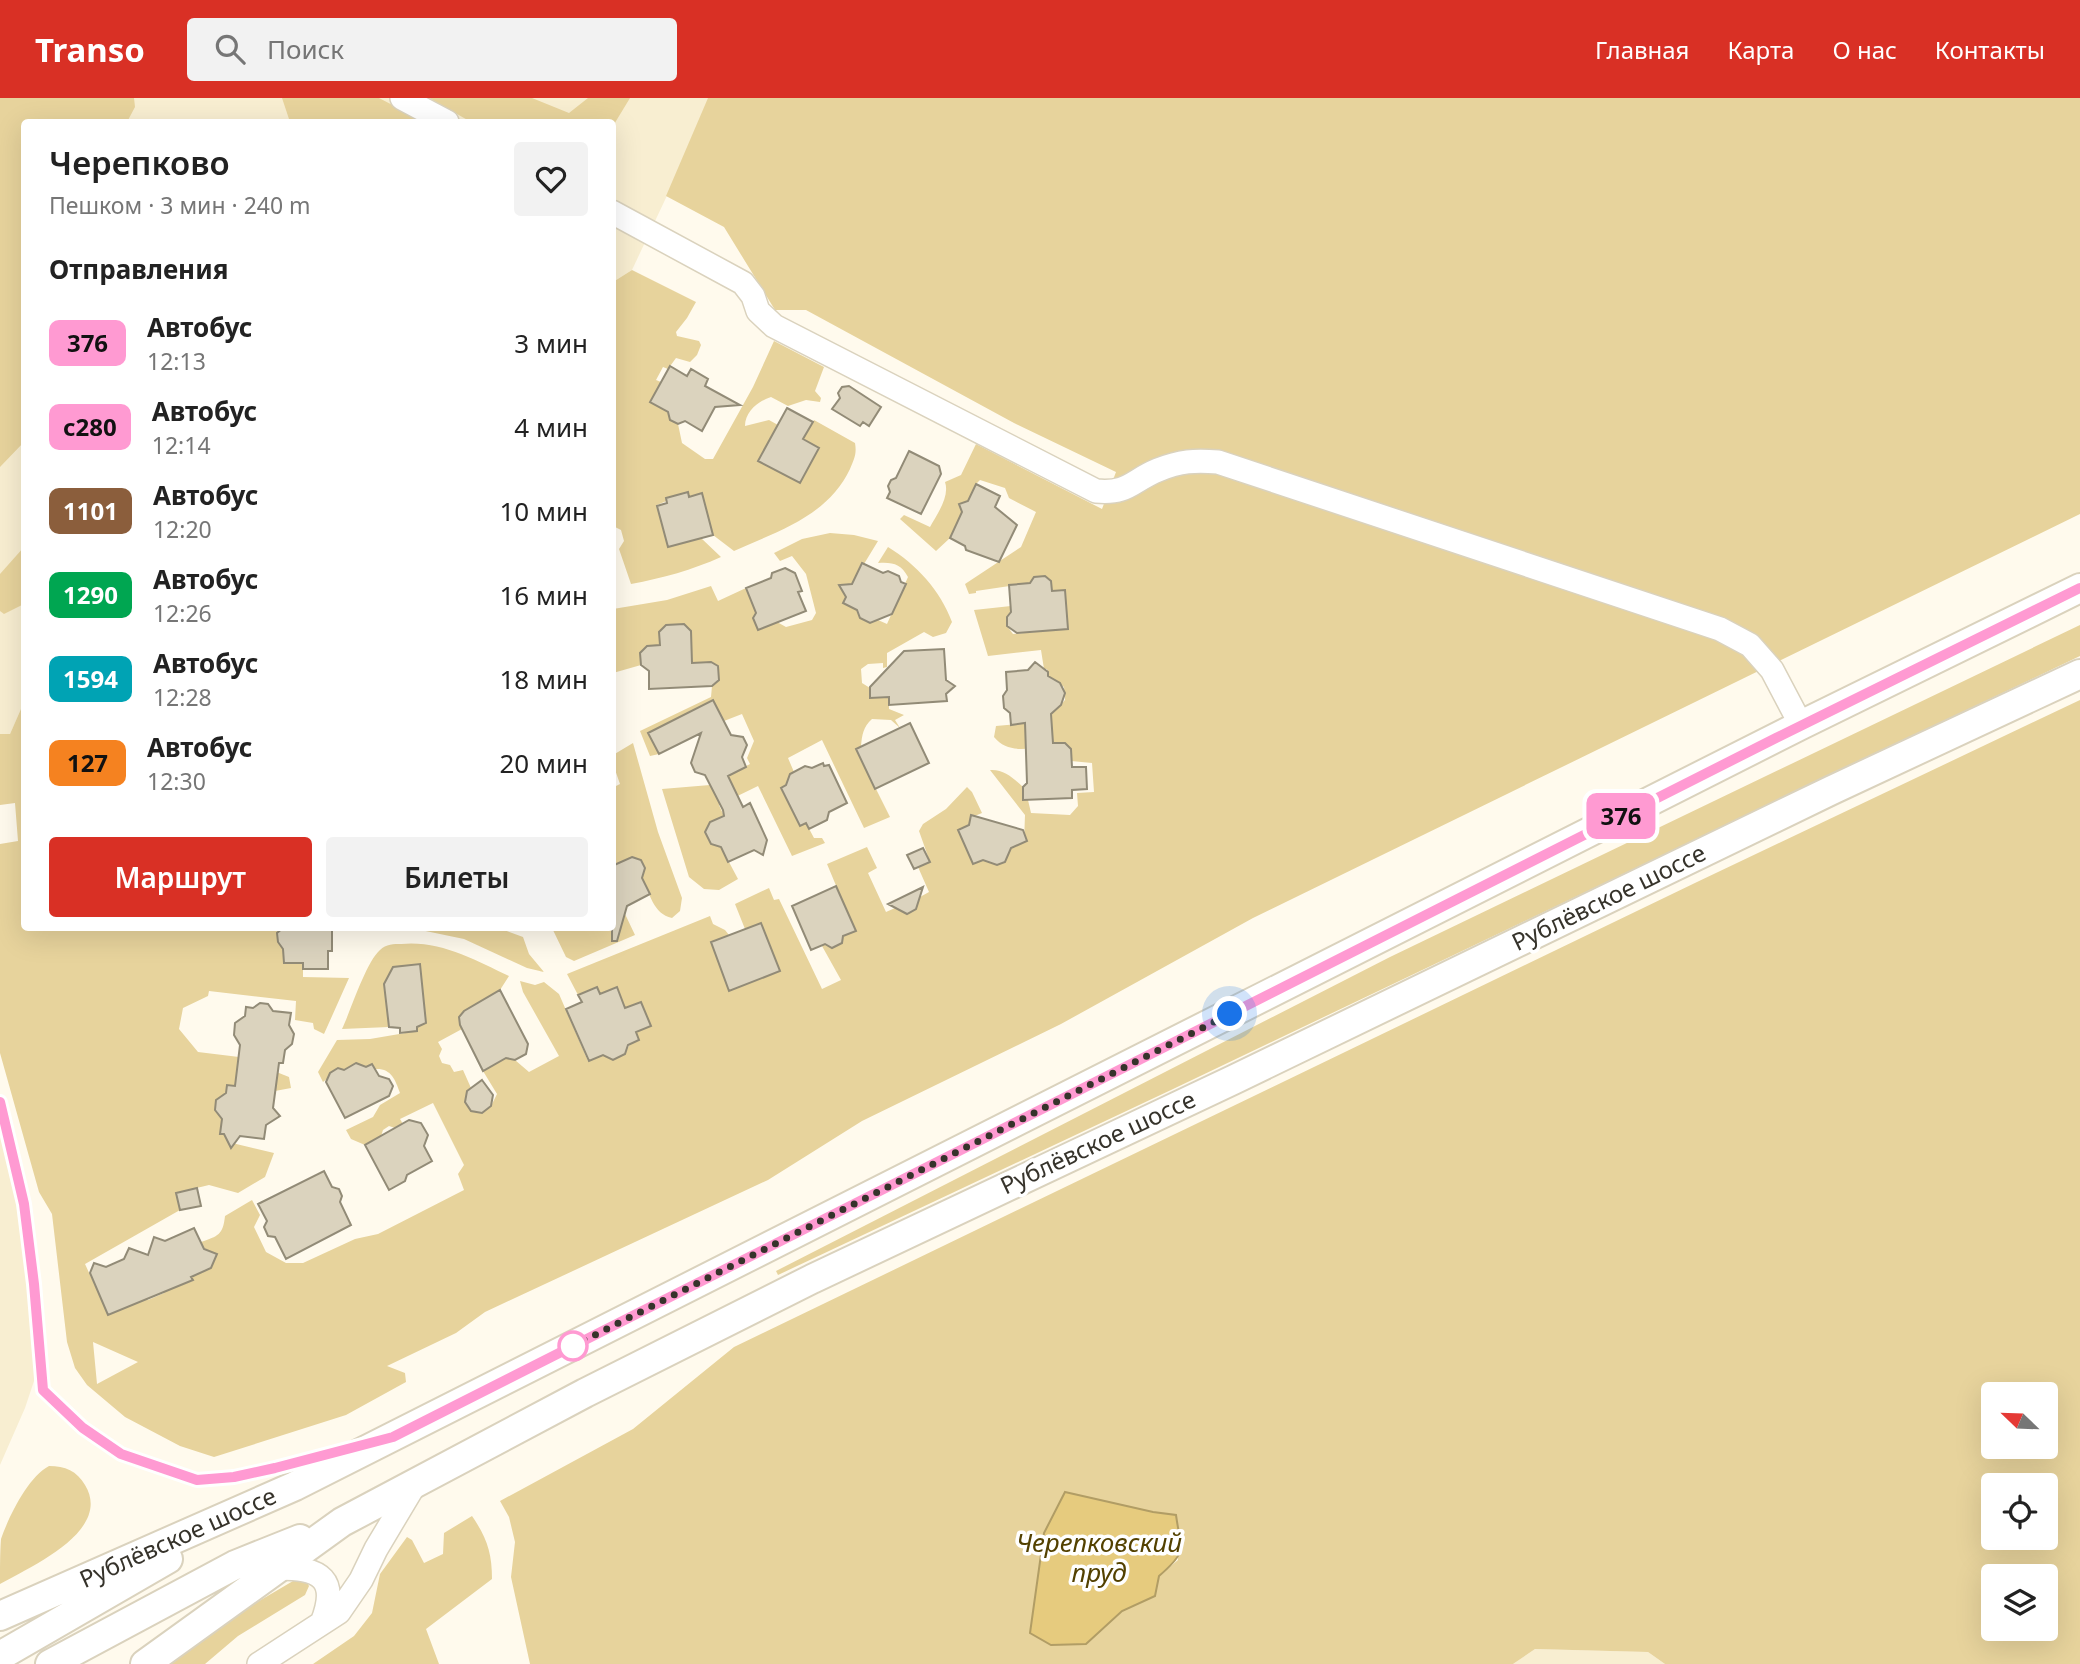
<!DOCTYPE html>
<html lang="ru">
<meta charset="utf-8">
<style>
:root{--surface:#fff;--page:#f2f2f2;--text:#222;--muted:#767676;--accent:#d93025}
body{margin:0;font-family:"Noto Sans",sans-serif;background:var(--page);color:var(--text);height:100vh;display:flex;flex-direction:column;font-size:26px;white-space:nowrap}
*{box-sizing:border-box;margin:0}
p{font-size:23px;color:var(--muted)}
.icon{flex:none;width:38px;height:38px;fill:none;stroke:currentColor;stroke-width:2;stroke-linecap:round;stroke-linejoin:round}
.map{position:relative;flex:1;overflow:hidden}
.panel{position:absolute;left:21px;top:21px;width:595px;height:812px;display:flex;flex-direction:column;background:var(--surface);border-radius:7px;box-shadow:0 7px 28px #0002}
.panel>*{flex:none}
.badge{padding:0 14px;border-radius:10px;font-size:24px;line-height:46px}
.needle{width:46px;rotate:293deg}
.buttons{position:absolute;left:1981px;top:1284px;display:grid;gap:14px}
.buttons a{display:grid;place-items:center;width:77px;height:77px;border-radius:7px;background:var(--surface);box-shadow:0 7px 28px #0002;font-size:35px}
.you{position:absolute;width:35px;height:35px;margin:-18px;border:5px solid #fff;border-radius:50%;background:#1a73e8;box-shadow:0 0 0 10px #1a73e833}
.map>.badge{position:absolute;translate:-50% -50%;box-shadow:0 0 0 4px #fff}
h2{padding:0 28px;font-size:26px;line-height:63px}
.round{display:grid;place-items:center;flex:none;width:74px;height:74px;border-radius:7px;background:var(--page)}
.overview{display:flex;align-items:center;justify-content:space-between;height:119px;padding:0 28px}
h1{font-size:33px;font-weight:600;line-height:52px}
.primary-button{display:flex;gap:14px;margin-top:auto;padding:14px 28px}
.primary-button a{flex:1;height:80px;border-radius:7px;background:var(--accent);color:#fff;font-size:28px;font-weight:600;line-height:80px;text-align:center}
.primary-button a+a{background:var(--page);color:var(--text)}
ul{padding:0;list-style:none}
li{display:flex;align-items:center;gap:21px;height:84px;padding:0 28px}
li div{flex:1}
li b{display:block;font-size:26px}
li em{font-style:normal}
li .badge{min-width:77px;font-weight:700;text-align:center}
header{display:flex;align-items:center;gap:42px;box-sizing:border-box;height:98px;padding:0 35px;background:var(--accent);color:#fff}
header strong{font-size:33px}
nav{display:flex;gap:38px;margin-inline-start:auto;font-size:24px}
.search{width:490px;height:63px;background:var(--page);display:flex;align-items:center;gap:18px;box-sizing:border-box;padding:0 24px;border-radius:7px;color:var(--muted);font-size:26px}
.map>svg:first-child{display:block}
.built{fill:#f8eed1}
.green{fill:#e7d39c;fill-rule:evenodd}
.water{fill:#e6cb7e;stroke:#b19d65;stroke-width:2}
.building{fill:#dbd3be;stroke:#928b77;stroke-width:2}
.lines{fill:none;stroke-linecap:round;stroke-linejoin:round}
.minor-casing{stroke:#dad2bd;stroke-width:26}
.major-casing{stroke:#dad2bd;stroke-width:32}
.minor{stroke:#fff;stroke-width:23}
.major{stroke:#fff;stroke-width:28}
.line-casing{stroke:#fff;stroke-width:16}
.line{stroke:#ff9ad2;stroke-width:10}
.walk{stroke:#36332b;stroke-width:7;stroke-dasharray:0 12.6}
.stop-dot{fill:#fff;stroke:#ff9ad2;stroke-width:3.5}
.labels{text-anchor:middle;stroke-width:7;stroke-linejoin:round;paint-order:stroke}
.street-label{font-size:24px;fill:#36332b;stroke:#fff}
.water-label{font-size:26px;font-style:italic;fill:#534100;stroke:#fff}
</style>
<header>
<strong>Transo</strong>
<div class="search"><svg class="icon" aria-label="search" viewBox="0 0 24 24"><circle cx="10" cy="10" r="6"/><path d="M15 15l6 6"/></svg>Поиск</div>
<nav><a>Главная</a><a>Карта</a><a>О нас</a><a>Контакты</a></nav>
</header>
<div class="map">
<svg width="2080" height="1566" viewBox="0 0 2080 1566">
<rect width="100%" height="100%" fill="#fffaed"/>
<path class="built" d="M0,0h713l-81,172 -19,12 -1,-160h-588v580l-14,32h-10z
M0,1027l20,84 16,166 -11,33 -25,57z
M1535,1551l113,3 17,12h-152z"/>
<path class="green" d="M0,0h134l1,9 -8,15h-103v320l-24,25z
M282,0h97l46,24h-135z
M429,0h103l37,15 19,-15h42l-17,28 -1,-4h-141z
M708,0h1372v416l-827,404 -192,106 -199,97 -94,59 -283,132 -29,21 -69,33 18,7 1,9 -60,33 -132,42 -34,-11 -55,-29 -38,-32 -12,-17 -8,-26 -15,-128 -13,-22 -39,-139v-209l18,-3 -3,-38 -15,2v-71h10l14,-32v226h259l-5,5v9l5,7 1,14h19v14l46,1 -25,56 -10,-5 -1,-6 -18,-3 1,-19 -87,-10 -1,5 -25,12 -4,21 19,23 41,5 50,20 2,11 -16,3 -48,-6 -1,8 -10,7 -1,10 7,9 -2,14 4,1 4,8 46,11 -9,24 -27,16 -29,-8 -33,8 4,17 -95,54 23,50 38,-17 2,3 16,-7 -1,-3 12,-6 2,3 15,-6 -1,-4 21,-9 -2,-5 6,-6 -3,-5 -7,1 -5,-11c17,-6 22,-7 24,-26l27,-16 8,15 -6,12 12,25 20,11h17l52,-24 23,-5 86,-44 -6,-16 6,-9 -31,-62 -33,16 3,5 -8,4 -6,-2 -6,4 -2,6 -16,9 -14,-6 -5,-9 27,-13 7,-12 20,-12c-5,-14 -9,-25 -25,-24l-3,-5 -9,5 -7,-6 -12,7 -6,-2 -8,5 -2,5 -5,4 -5,-10 19,-32 33,-1 47,-8v-4l9,-4 -6,-58 -31,9 -5,9 5,44 -47,2c9,-19 24,-67 38,-79 6,-6 14,-6 21,-6 39,-4 74,16 108,32l-9,14 -36,21 -5,6 3,12 -24,13 4,7 -3,7 3,7 8,2 4,7 9,-2 8,18 -4,3 -2,11 6,9 11,2 9,-7 6,-12 -14,-23 23,-13 9,2 14,12 30,-16 -36,-64 -3,-11 15,4 9,-3 15,12 29,67 15,-6 10,4 12,-5 11,-22 15,-6 -10,-24 -16,6 -9,-21 -16,7 -4,-7 -18,8 -11,-21 143,-58 3,8 12,6 4,5 -18,8 18,47 51,-19 -19,-48 -16,6 -10,-25 34,-16 5,12 5,-1 43,90 19,-9 -19,-34 3,-2 7,4 10,-5 1,-7 12,-5 -28,-67 40,-17 10,21 -9,5 18,39 9,-4 12,6 9,-5 4,-12 9,-5 -11,-25 12,-5 -11,-31 4,-7 23,-15 21,-22 5,5 10,21 -12,5 1,6 -13,6 15,34 15,-6 2,4 8,3 7,-3 3,-8 -2,-4 18,-8 1,-27 -35,-45c14,-1 23,8 33,17v8l5,5 3,13 39,2 8,-9 -1,-13 17,-1 -2,-29 -21,-2v-12l-6,-6c-23,1 -53,16 -71,-6l2,-11 55,-5v-11l6,-1 8,-9 -1,-13 -9,-7h-7l-1,-11h-3l-3,-19 -53,6 -14,-46 37,-4v6l-4,5v9l6,8 55,-5 -3,-39 -13,1 -1,-10 -6,-5 -11,1 -4,6 -54,8v2l-7,1 -4,-10 56,-37 15,-35 -27,-14 -4,-10 -25,-8 -4,4 -26,54 -14,13 -36,-32 4,-4 26,12c7,-13 20,-30 15,-45l16,-7 15,-31 126,65 14,-37 -102,-49 -208,-113h-31l-51,-83 -58,-31zM93,1244l45,20 -41,22z
M632,172l64,32 -9,16 -11,14 1,4 22,5 2,4 -4,10 -7,7 -14,-4 -8,11 -5,-2 -7,13 5,2 -11,20 18,10 2,8 8,4 4,19 23,16h8l40,-72 21,-46 50,26 -9,24 6,7 -1,4 -14,-2 -18,6 -17,-9c-13,4 -26,15 -26,29l24,-6 9,5 -19,35 40,23 20,-35 -16,-9 11,-19 41,23c2,11 -1,16 -5,26 -22,47 -72,62 -116,82l-21,-16 -12,-41 -12,3 -1,-5 -31,13 11,42 33,-9 20,19c-29,13 -58,21 -90,27l-12,-35 5,-8 -3,-11 -8,-4v-244z
M830,435l24,2 24,6 -14,23 -4,2 -8,18 -6,1 -3,6 3,6 -3,6 14,7 3,8 9,5 9,-3 9,4 21,-47c-7,-13 -15,-15 -30,-14l10,-16c29,18 52,43 64,75l-6,11 -13,4 -9,-5 -37,21v14l-4,1v-5l-15,1 -7,5 1,14 8,5v10l15,-1 4,-4v16l15,6 -9,5 5,8 -9,-8 -19,-1c-9,8 -10,16 -11,27l-5,3 34,68 -26,11 -42,-88 -34,18 6,14 -4,2 -2,6 2,3 -9,5 19,38 6,-3 8,15h8l3,5 -33,13 -34,-70 -39,19 5,11 -14,6 -5,10 6,12 10,3 17,32 -19,11 -15,-1 -15,-12 -27,-88 48,-4 40,-21 -3,-6 7,-17 -12,-27 -18,7 -11,-21 -65,33 11,21 -9,2 -10,-25 71,-34 1,-11 7,-7 -1,-13 -7,-4 -19,1 -1,-32 -7,-7 -18,1 -7,7 1,13 -13,1 -7,7 1,12 -28,8v-64l54,-9 44,-14 7,15 28,-13 10,25 -3,5 3,8 6,2 15,-6 9,5 26,-7 4,-7 -10,-39 -14,-18 -12,5 -6,-8 28,-14z
M24,449v57l-20,10 -4,-3v-37z
M2080,527v31l-909,434 -393,185 -2,-4 614,-314z
M2080,602v964h-415l-17,-12 -113,-3 -22,15h-983l-19,-87 4,-35 -6,-25 -9,-16 133,-72 101,-82 963,-465zM1993,1297h53v52h-53zM1993,1388h53v52h-53zM1153,1414l23,3 2,45 -19,16 -4,20 -33,15 -36,33zM1993,1479h53v52h-53z
M633,645l25,89 24,66 -2,13 -8,7c-19,-4 -22,-25 -30,-40l3,-10 -4,-8 -9,-3 -19,9 -1,-78 8,-4 -7,-20v-9z
M625,816l10,21 -61,26 -8,-4 -14,-29h60l5,-10z
M411,830h88l24,9 6,17 15,18 -17,-4 -63,-29z
M49,1368c16,0 28,5 36,19 28,46 -55,82 -85,99 0,-14 0,-32 1,-45 8,-23 27,-62 48,-73z
M472,1418c15,22 20,37 20,63l-66,50 13,35h-126l41,-28 18,-23 8,-39 27,-37 5,3 12,23 19,-9 1,-21z
M304,1479l5,9 -4,9 -67,41 -33,28h-37l74,-53 51,-30z"/>
<path class="water" d="M1065,1394l88,20 23,3c5,36 12,36 -17,61l-4,20 -33,15 -36,33 -35,1 -21,-12 14,-100z"/>
<path class="building" d="M670,268l17,10 4,-7 17,10 -3,7 35,19 -25,2 -13,24 -17,-10 -7,3 -8,-4 -2,-8 -18,-10z
M849,288l32,21 -12,19 -6,-4 -3,4 -28,-17 8,-11 -2,-5 4,-6z
M787,310l26,14 -10,17 16,9 -19,35 -42,-22z
M909,353l30,15 2,8 -20,40 -34,-16 3,-6 -2,-6 3,-6 5,-2z
M976,386l24,12 -5,11 22,18 -18,37 -33,-12 -1,-4 -15,-8 12,-26 -3,-8 9,-3z
M688,394l1,5 13,-4 11,42 -45,12 -11,-41 10,-3 -1,-5z
M862,465l21,10 5,-2 11,5 2,6 5,2 -14,30 -22,9 -10,-5 -3,-8 -14,-7 3,-6 -7,-12 13,-1z
M785,470l10,5 7,18 -4,1 8,19 -48,19 -5,-12 3,-5 -10,-25 25,-10 1,-5z
M1045,478l6,5 1,10 13,-1 3,39 -51,4 -10,-7v-9l4,-5 -2,-27 21,-2 4,-6z
M684,526l7,7 1,32 19,-1 7,4 1,14 -7,6 -63,3v-18l-8,-6 -1,-12 7,-7 13,-1 -1,-13 7,-7z
M944,551l2,31 9,6 -9,8 1,7 -58,4v-8l-19,1v-11l34,-36z
M1035,564l13,10v4l12,7 5,10 -4,12 -10,9 2,29h12l6,6 1,18h14l1,22 -15,1v8l-49,2v-13l4,-4 -2,-60 -14,2 -1,-12 -6,-5 -1,-12 4,-6 -1,-18 22,-2z
M713,602l18,35 12,2 4,8 -5,12 4,10 -18,9 15,31 7,-4 17,37 -4,15 -9,-5 -26,12 -7,-15 -10,-3 -6,-12 5,-10 14,-6 -1,-6 -18,-35 -10,-3 -4,-9 10,-30 -42,21 -11,-21z
M910,625l19,40 -54,26 -19,-40z
M823,665l1,3 5,-1 18,38 -18,9 -2,8 -18,9 -3,-6 -6,3 -19,-38 5,-3 4,-11 15,-8 7,2z
M971,717l52,15 4,11 -16,7 -6,14 -8,3 -14,-5 -10,4 -15,-34 11,-5z
M923,750l7,14 -16,7 -7,-14z
M632,759l9,3 4,8 -3,10 8,16 -23,12 -10,35h-5v-75z
M836,788l20,45 -13,5 -1,7 -10,5 -7,-4 -14,6 -19,-44z
M923,789l-7,22 -9,5 -19,-10z
M761,825l19,48 -51,20 -18,-49z
M283,830h49v23h-4v18h-25v-6h-19l-1,-14 -5,-7 -1,-9z
M420,866l6,59 -9,4v4l-17,2v-5l-11,-1 -5,-43 9,-17z
M597,889l3,7 17,-7 8,21 16,-6 10,24 -15,6 3,8 -11,5 -3,9 -12,6 -10,-5 -14,6 -23,-52 16,-7 -4,-7z
M500,892l28,54 -2,10 -11,6 -9,-2 -23,13 -23,-46 -1,-8 5,-6z
M260,905l8,1 5,7 18,2 -2,12 5,9 -2,10 -7,6 -2,13h-4l-6,45 7,8 -14,9 -2,14 -24,-3 -9,12 -7,-14h-4l2,-15 -7,-9 1,-10 10,-7 1,-8 8,1 5,-41 -6,-10 1,-12 10,-7 1,-9 7,1z
M356,965l10,4 6,-3 7,12 10,3 4,7 -4,10 -44,22 -19,-36 4,-9 8,-5 6,2z
M482,982l11,15 -2,11 -9,7 -11,-2 -6,-9 2,-11z
M409,1022l12,3 7,12 -4,11 8,15 -25,14 -2,6 -16,9 -24,-45z
M324,1073l8,16 7,2 3,7 -2,6 11,23 -65,34 -11,-22 -7,-1 -4,-9 3,-6 -9,-17z
M197,1090l4,18 -21,4 -4,-17z
M194,1130l10,21 13,5 -6,14 -20,9 2,3 -85,35 -18,-42 4,-10 12,4 18,-8 5,-11 19,7 6,-18 11,4z"/>
<g class="lines">
<g class="minor-casing">
<path id="minor" d="M402,0l45,24
M612,114l131,71 10,13 5,15 16,15 322,165c33,3 35,-10 62,-21 22,-9 37,-10 60,-8l502,167 30,16 22,25 29,55
M279,1470c42,0 60,11 43,55
M259,1566l80,-52 22,-32 15,-31 40,-67"/>
</g>
<g class="major-casing">
<path id="major" d="M0,1518l295,-130 1506,-761 279,-137
M0,1558l168,-97
M50,1566l185,-99 65,-26
M145,1566l197,-142 243,-129 227,-114 421,-199 599,-290 248,-116"/>
</g>
<use href="#minor" class="minor"/>
<use href="#major" class="major"/>
</g>
<g class="lines">
<g class="line-casing">
<path id="line" d="M0,1004l24,102 10,80 9,106 40,38 38,26 76,26 37,-3 41,-9 118,-31 1383,-699 304,-150"/>
</g>
<use href="#line" class="line"/>
<path class="walk" d="M573,1248l657,-332"/>
</g>
<circle class="stop-dot" cx="573" cy="1248" r="14"/>
<g class="labels">
<g class="street-label">
<text transform="translate(1609 800) rotate(-26)" y="8">Рублёвское шоссе</text>
<text transform="translate(1098 1045) rotate(-25)" y="8">Рублёвское шоссе</text>
<text transform="translate(178 1440) rotate(-24)" y="8">Рублёвское шоссе</text>
</g>
<g class="water-label">
<text x="1099" y="1454">Черепковский<tspan x="1099" dy="30">пруд</tspan></text>
</g>
</g>
</svg>
<div class="buttons">
<a><svg class="needle" viewBox="-14 -14 28 28"><path d="M0-13l5 13h-10z" fill="#e53935"/><path d="M0 13l5-13h-10z" fill="#767676"/></svg></a>
<a><svg class="icon" aria-label="locate" viewBox="0 0 24 24"><circle cx="12" cy="12" r="6"/><path d="M12 2v4M12 18v4M2 12h4M18 12h4"/></svg></a>
<a><svg class="icon" aria-label="layers" viewBox="0 0 24 24"><path d="M12 4l9 5-9 5-9-5zM3 14l9 5 9-5"/></svg></a>
</div>
<div class="you" style="left:1230px;top:916px"></div>
<b class="badge" style="left:1621px;top:718px;background:#ff9ad2;color:#111">376</b>
<section class="panel">
<div class="overview"><div><h1>Черепково</h1><p>Пешком · 3 мин · 240 m</p></div><a class="round"><svg class="icon" aria-label="heart" viewBox="0 0 24 24"><path d="M12 20l-8-8c-3-5 5-10 8-4 3-6 11-1 8 4z"/></svg></a></div>
<h2>Отправления</h2>
<ul>
<li><span class="badge" style="background:#ff9ad2;color:#111">376</span><div><b>Автобус</b><p>12:13</p></div><em>3 мин</em></li>
<li><span class="badge" style="background:#ff9ad2;color:#111">с280</span><div><b>Автобус</b><p>12:14</p></div><em>4 мин</em></li>
<li><span class="badge" style="background:#8b5e3c;color:#fff">1101</span><div><b>Автобус</b><p>12:20</p></div><em>10 мин</em></li>
<li><span class="badge" style="background:#00a651;color:#fff">1290</span><div><b>Автобус</b><p>12:26</p></div><em>16 мин</em></li>
<li><span class="badge" style="background:#00a3b4;color:#fff">1594</span><div><b>Автобус</b><p>12:28</p></div><em>18 мин</em></li>
<li><span class="badge" style="background:#f58220;color:#111">127</span><div><b>Автобус</b><p>12:30</p></div><em>20 мин</em></li>
</ul>
<div class="primary-button"><a>Маршрут</a><a>Билеты</a></div>
</section>
</div>
